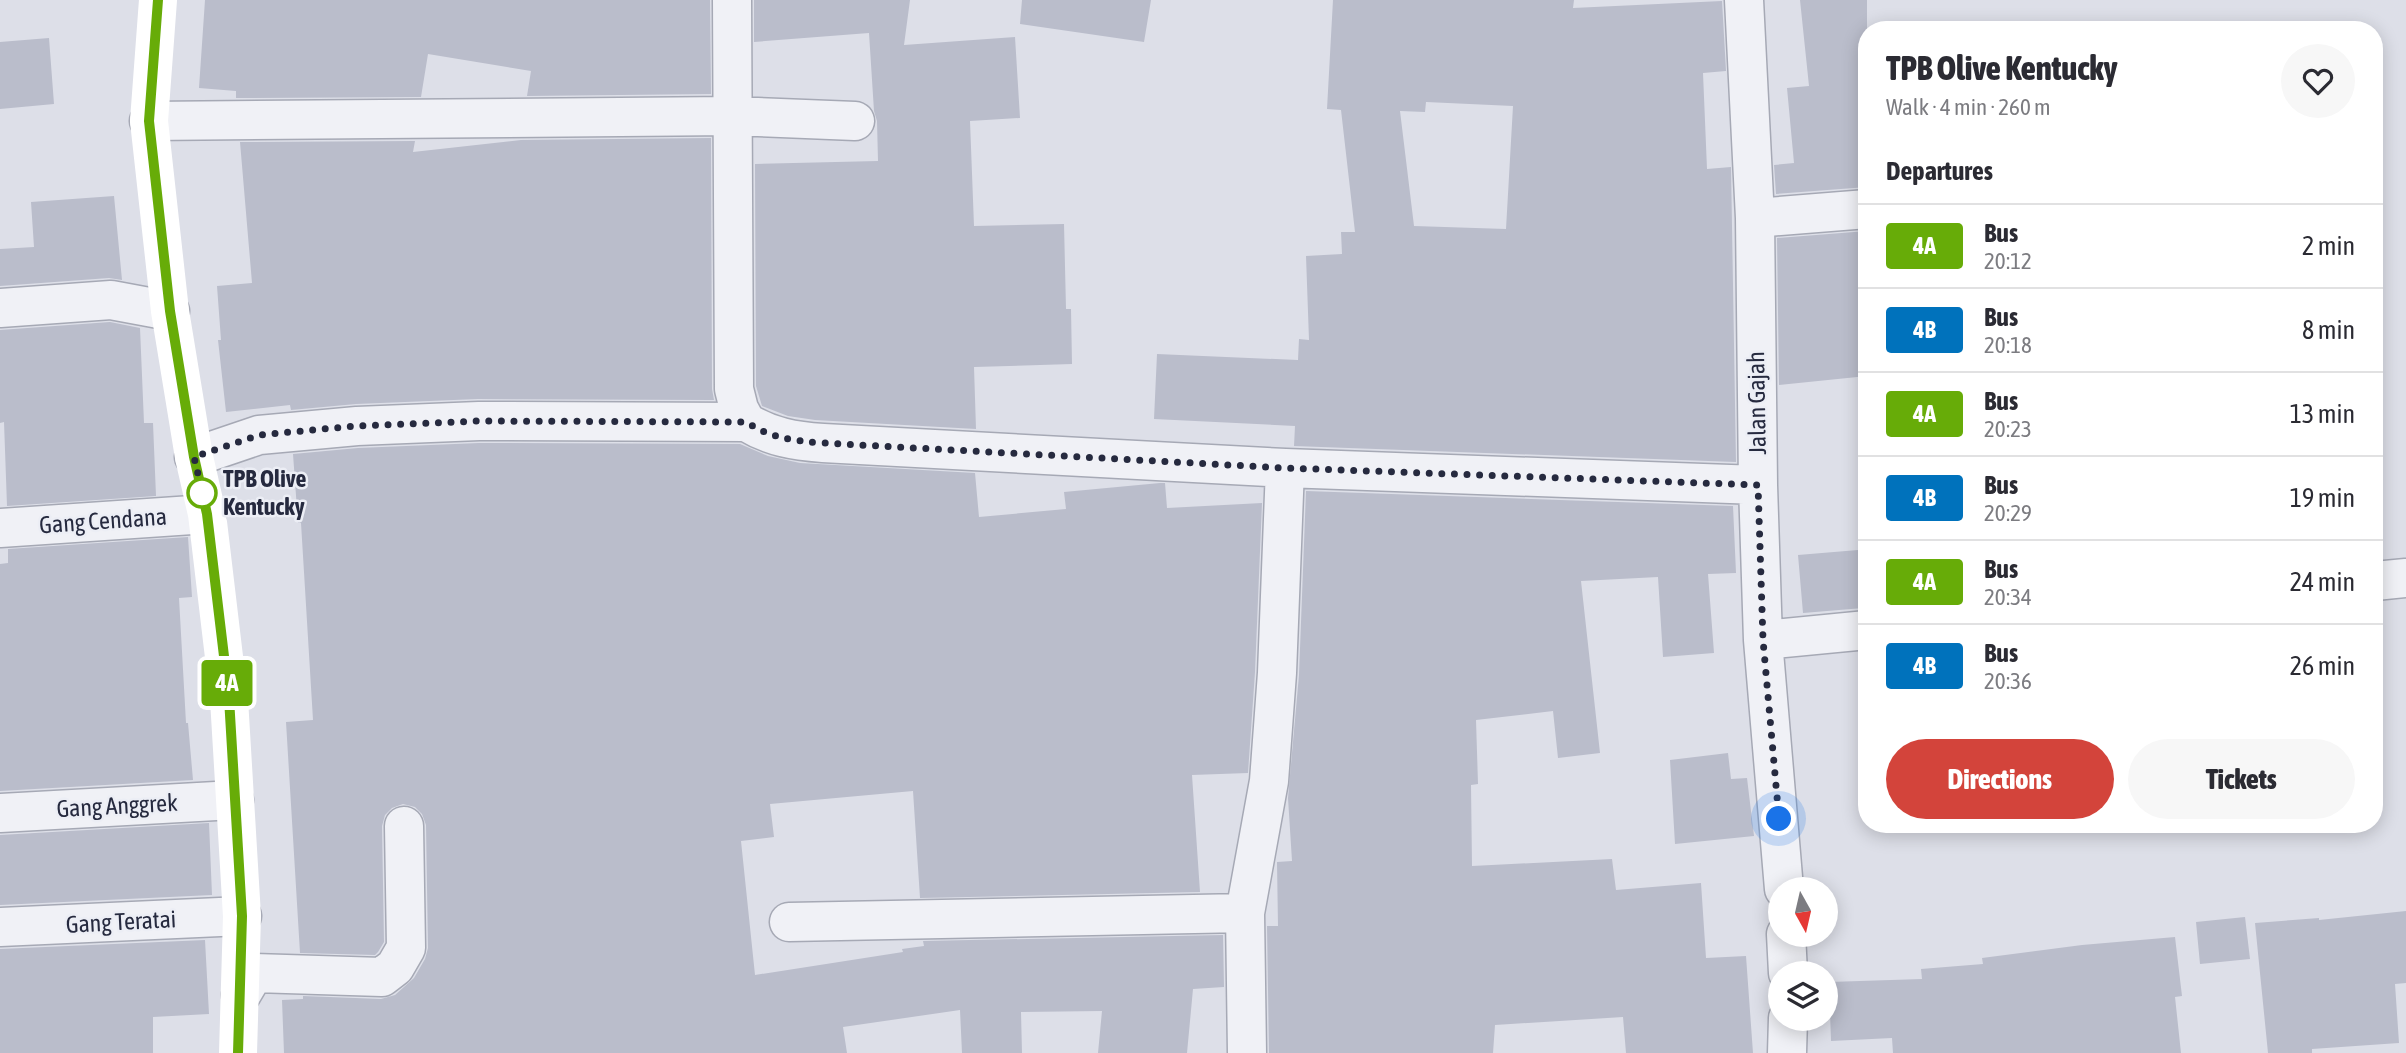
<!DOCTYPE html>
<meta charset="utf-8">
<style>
:root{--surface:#fff;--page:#f7f7f7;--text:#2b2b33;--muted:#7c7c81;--line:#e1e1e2;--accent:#d3443b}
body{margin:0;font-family:"Asap Condensed",sans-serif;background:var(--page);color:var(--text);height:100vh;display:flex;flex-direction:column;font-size:26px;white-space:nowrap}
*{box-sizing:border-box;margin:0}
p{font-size:23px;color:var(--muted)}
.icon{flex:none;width:38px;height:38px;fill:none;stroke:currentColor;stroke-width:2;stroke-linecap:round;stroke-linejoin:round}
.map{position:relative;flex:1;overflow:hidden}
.details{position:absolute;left:1858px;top:21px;width:525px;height:812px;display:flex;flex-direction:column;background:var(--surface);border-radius:28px;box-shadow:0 4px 18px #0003}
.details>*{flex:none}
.badge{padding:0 14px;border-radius:5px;font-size:24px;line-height:46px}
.needle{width:46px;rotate:172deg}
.fabs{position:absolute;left:1768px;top:877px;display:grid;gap:14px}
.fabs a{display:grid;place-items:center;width:70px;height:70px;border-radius:50%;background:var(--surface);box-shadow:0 4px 18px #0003;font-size:35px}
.you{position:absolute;width:35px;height:35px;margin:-18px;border:5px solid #fff;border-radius:50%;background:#1a73e8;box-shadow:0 0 0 10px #1a73e833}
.map>.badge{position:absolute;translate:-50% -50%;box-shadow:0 0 0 4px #fff}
h2{padding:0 28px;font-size:26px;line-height:63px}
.round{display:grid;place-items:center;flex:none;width:74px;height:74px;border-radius:37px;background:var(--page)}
.overview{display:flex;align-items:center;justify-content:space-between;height:119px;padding:0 28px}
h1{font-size:33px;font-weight:800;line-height:52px}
.action{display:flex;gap:14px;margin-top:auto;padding:14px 28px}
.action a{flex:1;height:80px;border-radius:42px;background:var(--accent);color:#fff;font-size:28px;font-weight:800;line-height:80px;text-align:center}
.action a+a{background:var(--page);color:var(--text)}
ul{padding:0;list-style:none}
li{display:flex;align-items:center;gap:21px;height:84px;padding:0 28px;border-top:2px solid var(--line)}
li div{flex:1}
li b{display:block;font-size:26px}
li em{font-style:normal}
li .badge{min-width:77px;font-weight:700;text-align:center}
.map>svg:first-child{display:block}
.building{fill:#babdcb;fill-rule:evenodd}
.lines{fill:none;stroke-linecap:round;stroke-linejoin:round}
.street-casing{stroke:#a6a9b5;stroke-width:41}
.street{stroke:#f0f1f6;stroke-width:38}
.secondary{stroke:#fff;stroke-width:38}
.line-casing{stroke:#fff;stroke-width:16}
.line{stroke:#67ac08;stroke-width:10}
.walk{stroke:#262a3f;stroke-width:7;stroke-dasharray:0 12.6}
.stop-dot{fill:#fff;stroke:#67ac08;stroke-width:3.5}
.labels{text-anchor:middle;stroke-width:5;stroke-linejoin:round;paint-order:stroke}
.street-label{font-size:24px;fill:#262a3f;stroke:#eceef5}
.stop-label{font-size:24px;font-weight:bold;fill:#262a3f;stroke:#eceef5;text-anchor:start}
</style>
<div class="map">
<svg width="2406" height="1053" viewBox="0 0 2406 1053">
<rect width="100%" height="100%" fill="#dddfe8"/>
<path class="building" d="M205,0h505l1,94 -184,2 4,-25 -103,-17 -7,43 -185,1v-7l-37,-3z
M754,0h156l-6,45 111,-8 5,81 -50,3 4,105 90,-2 2,85h5l1,55 -98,3 2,62 -161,-9 -27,-4 -26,-10 -6,-20 -1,-222 123,-3 -1,-40 -3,-10 -5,-78 -115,9z
M1022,0h129l-7,42 -124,-18z
M1333,0h241l-1,8 149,-7 4,70 -23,2 4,96 24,-2 5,295 -442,-16 1,-20 -141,-7 3,-65 141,6 1,-21 10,1 -3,-84 36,-2 -1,-22h14l-14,-122 -14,-1zM1426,102l87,4 -7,123 -92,-3 -14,-115 25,1z
M1800,0h67v73l-5,1 5,66v47l-91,7 -2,-29 20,-2 -7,-75 22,-2z
M49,38l5,66 -54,5v-67z
M711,138l1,251 2,11 -236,-1 -122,5 -65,6 -1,-5 -64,7 -8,-72h3l-4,-54 35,-3 -12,-141 175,-1 -2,11 108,-12z
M114,196l8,84 -13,-2 -109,8v-37l34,-2 -3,-45z
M1867,231v145l-88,9 -2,-147z
M110,322l30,6 4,95h9l3,73 -149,10 -3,-84 -4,1v-93z
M479,443l261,1 28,12 32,7 175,10 4,44 87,-8 -2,-17 96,-9h5l2,25 95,-5 -7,169 -7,101 -56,2 8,117 -280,6 -7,-107 -143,13 4,33 -33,4 14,134 148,-23 -1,-3 22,-3 -1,-5 300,-6 1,52 -31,2 -6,64h-89l4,-42 -81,1 1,41h-60l-2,-43 -117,17 4,26h-563l-2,-53 21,-1v-3l78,3 14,-4 19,-17 11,-19 3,-11 -2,-123 -4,-11 -7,-7 -12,-3 -11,4 -7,7 -3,11 2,116 -6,10 -3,3 -75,-2 -14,-231 27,-2 -12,-197h-3l-5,-69 65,-6z
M1306,491l427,15 3,67 -28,1 6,79 -51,4 -5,-80 -77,4 19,172 -42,5 -5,-47 -77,9 2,64 -7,1 1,81 140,-7 4,31 85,-7 5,75 40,-2 7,97h-127l-3,-36 -128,8 -2,28h-224l-2,-127h11l-1,-64 15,-1 -4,-63 11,-123z
M188,537l4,60 -13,1 7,125h2l5,57 -193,11v-227l8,-1v-14z
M1858,550l5,58 -60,5 -5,-58z
M1728,753l3,26 16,-1 7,58 -79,8 -5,-84z
M209,823l3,72 -212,10v-70z
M2406,911v72l-11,1 4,59 -87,6v4h-44l-13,-130 64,-5v2z
M2245,917l5,42 -50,5 -4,-42z
M2175,937l7,59 -7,1 6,56h-288l-1,-15 -61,3 -2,-59 93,-3 -1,-10 62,-5 -1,-6 100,-13z
M205,940l4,74 -56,3v36h-153v-104z"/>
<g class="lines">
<g class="street-casing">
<path id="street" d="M732,0l2,389 5,20 7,13
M1744,0l11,218 3,267 5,155 21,249
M149,121l583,-5 123,5
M1755,218l112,-9
M0,308l111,-8 59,11
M746,422c25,15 48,19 77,21l462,25 473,17
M194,457l65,-22 98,-9 122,-5 267,1
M0,528l207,-14
M2375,581l31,-3
M1763,640l104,-10
M0,813l234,-13
M789,922l456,-9
M0,927l242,-11
M1786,934l2,39
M241,995l13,-22 128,4 13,-10 11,-19 -2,-122
M1247,1053l-2,-140 24,-132 8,-108 8,-205
M1787,1053l1,-35"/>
</g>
<use href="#street" class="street"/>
<path class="secondary" d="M158,0l-9,121 21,190 24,146 13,57 22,185 13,217 -4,137"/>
</g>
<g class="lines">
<g class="line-casing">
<path id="line" d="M158,0l-9,121 21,190 24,146 13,57 22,184 13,218 -4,137"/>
</g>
<use href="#line" class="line"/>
<path class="walk" d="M202,493l1,2 -9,-38 65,-22 97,-9 123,-5 267,1c25,16 48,19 77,21l462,25 473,17 5,155 16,179"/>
</g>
<circle class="stop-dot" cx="202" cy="493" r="14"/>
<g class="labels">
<g class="street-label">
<text transform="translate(1757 403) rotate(-91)" y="8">Jalan Gajah</text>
<text transform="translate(103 521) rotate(-4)" y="8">Gang Cendana</text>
<text transform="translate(117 806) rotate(-3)" y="8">Gang Anggrek</text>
<text transform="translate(121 922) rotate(-3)" y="8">Gang Teratai</text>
</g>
<g class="stop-label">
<text x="223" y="487">TPB Olive<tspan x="223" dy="28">Kentucky</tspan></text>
</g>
</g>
</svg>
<div class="fabs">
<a><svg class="needle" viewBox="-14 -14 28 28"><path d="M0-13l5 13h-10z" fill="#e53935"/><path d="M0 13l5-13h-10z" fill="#7c7c81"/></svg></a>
<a><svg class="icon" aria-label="layers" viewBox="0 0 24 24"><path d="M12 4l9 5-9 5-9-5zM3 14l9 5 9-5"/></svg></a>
</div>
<div class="you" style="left:1779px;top:819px"></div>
<b class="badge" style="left:227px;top:683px;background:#67ac08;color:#fff">4A</b>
<section class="details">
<div class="overview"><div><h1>TPB Olive Kentucky</h1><p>Walk · 4 min · 260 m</p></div><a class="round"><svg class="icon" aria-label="heart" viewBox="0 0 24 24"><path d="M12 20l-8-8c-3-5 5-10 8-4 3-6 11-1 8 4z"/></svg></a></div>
<h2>Departures</h2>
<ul>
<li><span class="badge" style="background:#67ac08;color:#fff">4A</span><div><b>Bus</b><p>20:12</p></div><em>2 min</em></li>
<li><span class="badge" style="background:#0072bc;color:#fff">4B</span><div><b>Bus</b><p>20:18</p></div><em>8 min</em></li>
<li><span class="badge" style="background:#67ac08;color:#fff">4A</span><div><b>Bus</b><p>20:23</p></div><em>13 min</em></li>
<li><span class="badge" style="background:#0072bc;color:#fff">4B</span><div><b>Bus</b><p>20:29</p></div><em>19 min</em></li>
<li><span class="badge" style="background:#67ac08;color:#fff">4A</span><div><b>Bus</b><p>20:34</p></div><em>24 min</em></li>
<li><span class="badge" style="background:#0072bc;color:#fff">4B</span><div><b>Bus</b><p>20:36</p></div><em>26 min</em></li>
</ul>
<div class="action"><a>Directions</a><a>Tickets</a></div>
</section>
</div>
